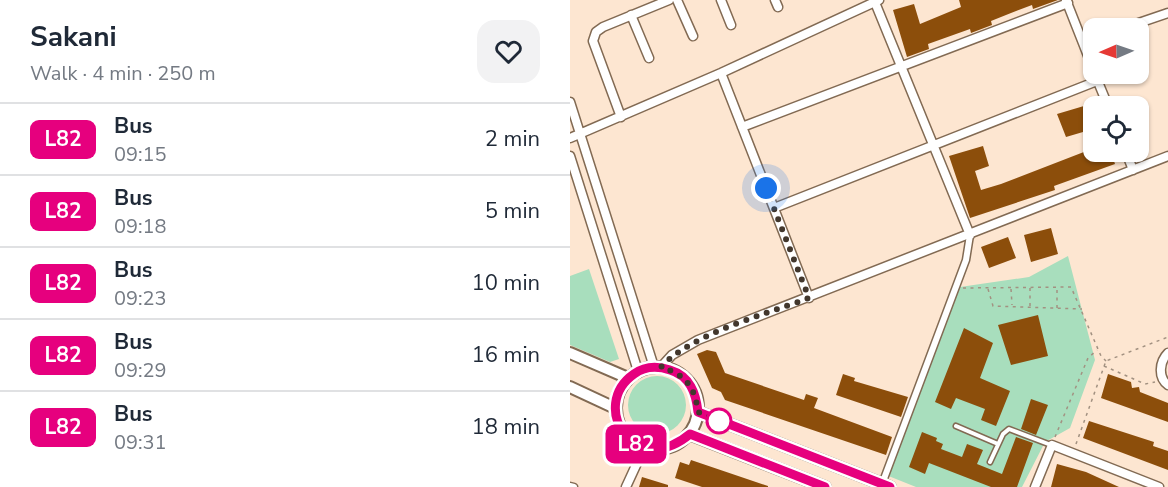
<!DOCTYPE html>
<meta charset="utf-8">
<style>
:root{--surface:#fff;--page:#f2f2f3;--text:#1f2937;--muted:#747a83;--line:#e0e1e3}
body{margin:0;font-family:"Nunito Sans",sans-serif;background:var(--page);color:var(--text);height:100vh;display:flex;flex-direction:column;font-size:22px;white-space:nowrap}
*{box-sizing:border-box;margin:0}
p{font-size:20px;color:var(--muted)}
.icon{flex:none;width:33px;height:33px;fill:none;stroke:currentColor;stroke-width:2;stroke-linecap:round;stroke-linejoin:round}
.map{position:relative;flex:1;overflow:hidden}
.drawer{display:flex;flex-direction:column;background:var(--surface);width:570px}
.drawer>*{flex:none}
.badge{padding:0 12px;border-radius:9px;font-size:21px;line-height:39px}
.needle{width:39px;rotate:268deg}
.buttons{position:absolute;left:513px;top:18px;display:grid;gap:12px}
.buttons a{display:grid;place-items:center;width:66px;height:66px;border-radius:12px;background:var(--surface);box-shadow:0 2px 4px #0004;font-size:30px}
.you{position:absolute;width:30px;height:30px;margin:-15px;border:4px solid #fff;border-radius:50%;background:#1a73e8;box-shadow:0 0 0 9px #1a73e833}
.map>.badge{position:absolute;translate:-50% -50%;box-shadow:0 0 0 3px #fff}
.round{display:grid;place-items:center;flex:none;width:63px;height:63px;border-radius:18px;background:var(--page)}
.summary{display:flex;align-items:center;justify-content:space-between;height:102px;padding:0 30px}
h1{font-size:28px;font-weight:700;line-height:45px}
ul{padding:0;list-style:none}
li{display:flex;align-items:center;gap:18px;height:72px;padding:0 30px;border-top:2px solid var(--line)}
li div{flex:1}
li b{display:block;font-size:22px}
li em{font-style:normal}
li .badge{min-width:66px;font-weight:700;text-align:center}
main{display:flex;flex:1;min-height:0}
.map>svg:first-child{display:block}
.green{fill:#a8debd}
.building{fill:#8c4e0b}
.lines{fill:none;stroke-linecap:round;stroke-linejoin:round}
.service-casing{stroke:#826a53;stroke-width:7}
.pedestrian-casing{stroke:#826a53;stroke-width:9}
.minor-casing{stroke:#826a53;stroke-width:11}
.tertiary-casing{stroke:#826a53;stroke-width:14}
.path{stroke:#a29181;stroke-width:1.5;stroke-dasharray:3 4.5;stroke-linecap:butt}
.service{stroke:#fff;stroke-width:4}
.pedestrian{stroke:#fff;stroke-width:6}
.minor{stroke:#fff;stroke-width:8}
.tertiary{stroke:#fff;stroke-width:10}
.line-casing{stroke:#fff;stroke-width:14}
.line{stroke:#e6007e;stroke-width:9}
.walk{stroke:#42372d;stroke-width:6;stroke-dasharray:0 10.8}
.stop-dot{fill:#fff;stroke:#e6007e;stroke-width:3}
</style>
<main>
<section class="drawer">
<div class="summary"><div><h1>Sakani</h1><p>Walk · 4 min · 250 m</p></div><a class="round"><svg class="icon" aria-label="heart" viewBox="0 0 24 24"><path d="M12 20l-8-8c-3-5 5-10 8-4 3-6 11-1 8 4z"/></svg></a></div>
<ul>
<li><span class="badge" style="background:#e6007e;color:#fff">L82</span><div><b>Bus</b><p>09:15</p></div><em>2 min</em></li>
<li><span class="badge" style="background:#e6007e;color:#fff">L82</span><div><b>Bus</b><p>09:18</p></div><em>5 min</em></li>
<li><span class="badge" style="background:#e6007e;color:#fff">L82</span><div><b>Bus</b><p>09:23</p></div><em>10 min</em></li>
<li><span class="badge" style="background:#e6007e;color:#fff">L82</span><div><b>Bus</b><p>09:29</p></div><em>16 min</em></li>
<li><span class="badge" style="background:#e6007e;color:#fff">L82</span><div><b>Bus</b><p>09:31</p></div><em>18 min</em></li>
</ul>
</section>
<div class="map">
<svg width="598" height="487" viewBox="0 0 598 487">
<rect width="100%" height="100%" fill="#fde6d1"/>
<path class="green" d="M498,256l27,104 -25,68 -25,14 -23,45h-106l-30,-12 74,-188 69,-10z
M19,269l30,90 -9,3 -40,-17v-69z
M58 405a29 29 0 1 1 58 0a29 29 0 1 1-58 0Z"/>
<path class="building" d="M389,0h99l-25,9 -1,-4 -21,8 -20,8 1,4 -21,8 -1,-4 -42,15 1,5 -22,8 -14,-47 21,-6 6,20 41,-17z
M524,103v49h17l4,12 -61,22 1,4 -85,28 -21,-62 34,-10 6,20 -14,5 6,19 20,-6 88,-34 -6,-18 -17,5 -9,-23z
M481,228l7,26 -27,8 -7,-27z
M438,237l8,21 -27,10 -8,-21z
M468,315l10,41 -37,9 -13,-40z
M394,328l29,15 -13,35 30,13 -14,35 -15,-6 4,-11 -29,-11 -5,11 -16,-7z
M137,350l9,2 9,21 79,27 2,-6 12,4 -4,10 78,29 -6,18 -161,-55 -4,-8 -9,-4 -15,-34z
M273,374l12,4 -1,3 54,16 -7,20 -65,-22z
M538,374l23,8 1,6 7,-1 1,5 28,11v19l-67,-24z
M461,399l17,6 -12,30 -15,-6z
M519,421l65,21 -1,4 15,5v19l-85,-32z
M352,432l15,6 -1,3 7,3 -2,5 21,8 5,-13 16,6 -6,14 25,10 14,-37 17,6 -16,44h-26l-62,-24 -4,11 -16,-7z
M121,460l77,26v1h-66l-27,-9 5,-16 9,3z
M487,464l29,8 33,15h-68z
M72,477l26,8v2h-29z"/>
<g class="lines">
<g class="service-casing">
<path id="service" d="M386,426l42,18
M420,462l13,-28 6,-5 42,16"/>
</g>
<g class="pedestrian-casing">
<path id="pedestrian" d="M312,484l84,-224 4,-25
M0,486l4,1"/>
</g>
<g class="minor-casing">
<path id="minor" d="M107,0l16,36
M151,0l10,25
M205,0l3,7
M304,0l96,235
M496,0l28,71
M61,15l18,43
M554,28l44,-15
M513,43l11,-4
M151,73l88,225
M526,77l12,29
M0,102l84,265
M51,117l-28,-76 3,-9 7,-5 66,-27
M172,127l326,-124
M0,138l151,-65 158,-73
M556,152l7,18
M0,156l68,215
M204,208l323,-127
M598,353c-9,9 -10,25 0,32
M91,367l11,-12 26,-15 470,-184
M56,487l18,-39
M465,487l17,-42 107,42"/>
</g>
<g class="tertiary-casing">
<path id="tertiary" d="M0,353l58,25
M46 408a41 41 0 1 1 82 0a41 41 0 1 1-82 0Z
M0,387l45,21
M128,412l192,75
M119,434l136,53"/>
</g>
<path class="path" d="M393,288l108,-1 30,69 5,5
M460,288v18
M418,289l5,17 89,3
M441,289l1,16
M487,308v-19
M534,366l41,18 10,-2
M485,437l33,-79 9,-8
M506,444l30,-83 62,-24"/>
<use href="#service" class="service"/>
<use href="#pedestrian" class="pedestrian"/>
<use href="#minor" class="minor"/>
<use href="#tertiary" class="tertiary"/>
</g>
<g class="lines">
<g class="line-casing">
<path id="line" d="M255,487l-135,-53c-55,46 -102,-28 -56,-60 11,-8 24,-8 36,-4 20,6 26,23 28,42l192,75"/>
</g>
<use href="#line" class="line"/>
<path class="walk" d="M149,421l-21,-9c-3,-25 -12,-37 -37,-45 30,-33 105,-53 148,-69l-43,-110"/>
</g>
<circle class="stop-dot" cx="149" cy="421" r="12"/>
</svg>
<div class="buttons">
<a><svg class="needle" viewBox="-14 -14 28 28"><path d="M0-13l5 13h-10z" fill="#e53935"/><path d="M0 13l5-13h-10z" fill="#747a83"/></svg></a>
<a><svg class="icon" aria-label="locate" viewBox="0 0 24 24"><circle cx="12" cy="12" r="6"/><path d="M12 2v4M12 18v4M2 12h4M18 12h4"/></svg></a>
</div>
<div class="you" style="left:196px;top:188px"></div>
<b class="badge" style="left:66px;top:444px;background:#e6007e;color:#fff">L82</b>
</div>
</main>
